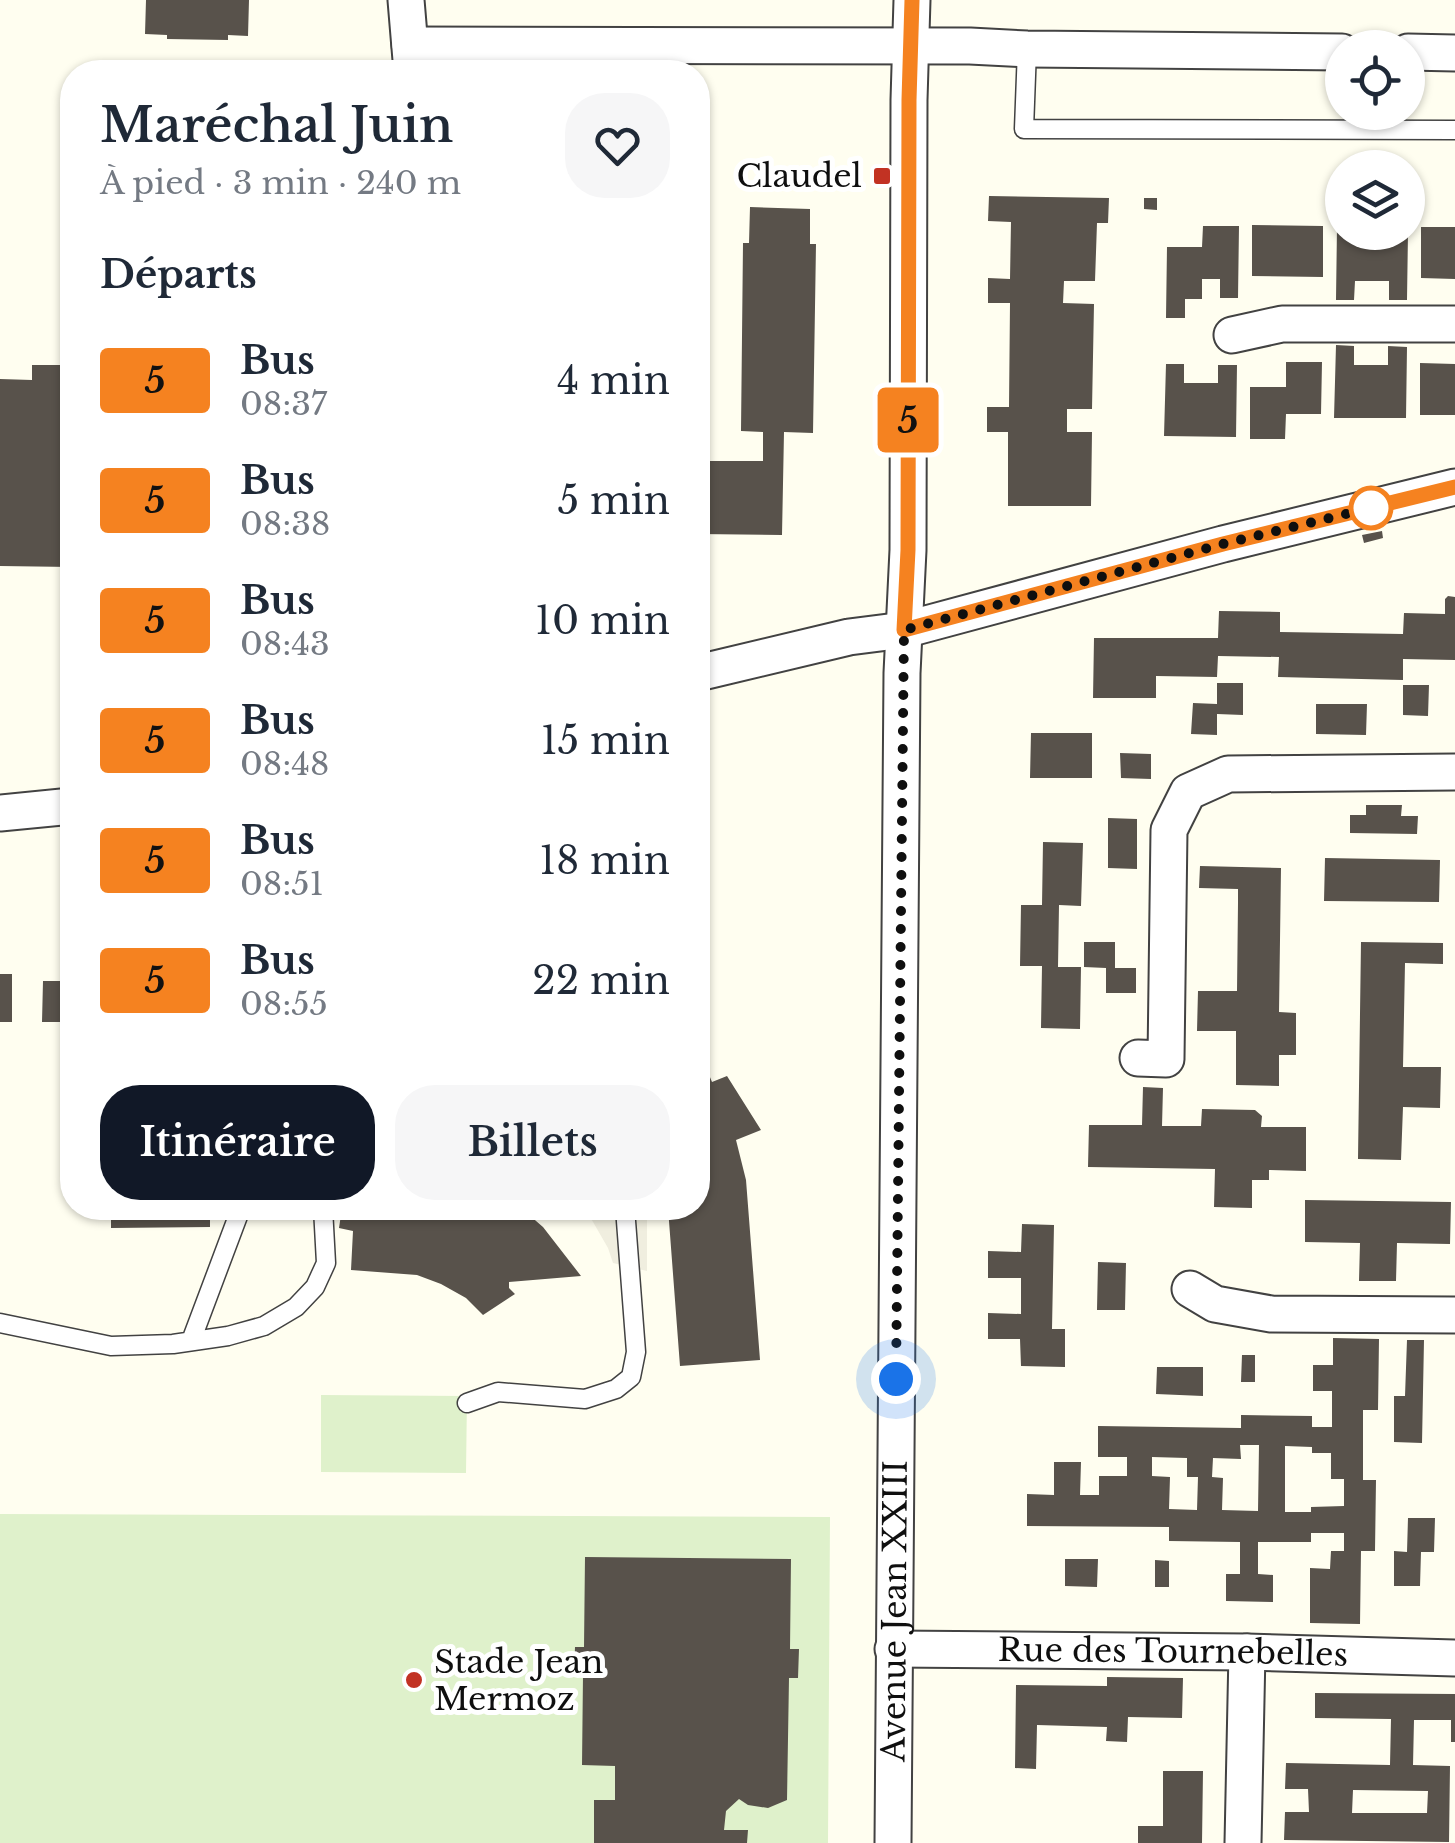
<!DOCTYPE html>
<html lang="fr">
<meta charset="utf-8">
<style>
:root{--surface:#fff;--page:#f6f6f7;--text:#1f2937;--muted:#747a83;--accent:#111827}
body{margin:0;font-family:"Libre Baskerville",serif;background:var(--page);color:var(--text);height:100vh;display:flex;flex-direction:column;font-size:38px;white-space:nowrap}
*{box-sizing:border-box;margin:0}
p{font-size:32px;color:var(--muted)}
.icon{flex:none;width:55px;height:55px;fill:none;stroke:currentColor;stroke-width:2;stroke-linecap:round;stroke-linejoin:round}
.map{position:relative;flex:1;overflow:hidden}
.drawer{position:absolute;left:60px;top:60px;width:650px;height:1160px;display:flex;flex-direction:column;background:var(--surface);border-radius:40px;box-shadow:0 2px 8px #0004}
.drawer>*{flex:none}
.badge{padding:0 20px;border-radius:8px;font-size:35px;line-height:65px}
.buttons{position:absolute;left:1325px;top:30px;display:grid;gap:20px}
.buttons a{display:grid;place-items:center;width:100px;height:100px;border-radius:50%;background:var(--surface);box-shadow:0 2px 8px #0004;font-size:50px}
.you{position:absolute;width:50px;height:50px;margin:-25px;border:8px solid #fff;border-radius:50%;background:#1a73e8;box-shadow:0 0 0 15px #1a73e833}
.map>.badge{position:absolute;translate:-50% -50%;box-shadow:0 0 0 5px #fff}
h2{padding:0 40px;font-size:38px;line-height:90px}
.round{display:grid;place-items:center;flex:none;width:105px;height:105px;border-radius:40px;background:var(--page)}
.overview{display:flex;align-items:center;justify-content:space-between;height:170px;padding:0 40px}
h1{font-size:48px;font-weight:600;line-height:75px}
.button{display:flex;gap:20px;margin-top:auto;padding:20px 40px}
.button a{flex:1;height:115px;border-radius:40px;background:var(--accent);color:#fff;font-size:40px;font-weight:600;line-height:115px;text-align:center}
.button a+a{background:var(--page);color:var(--text)}
ul{padding:0;list-style:none}
li{display:flex;align-items:center;gap:30px;height:120px;padding:0 40px}
li div{flex:1}
li b{display:block;font-size:38px}
li em{font-style:normal}
li .badge{min-width:110px;font-weight:700;text-align:center}
.map>svg:first-child{display:block}
.pitch{fill:#dff1cb}
.plaza{fill:#f0eedf}
.building{fill:#58524b;fill-rule:evenodd}
.lines{fill:none;stroke-linecap:round;stroke-linejoin:round}
.lane-casing{stroke:#424242;stroke-width:21}
.street-casing{stroke:#424242;stroke-width:39}
.lane{stroke:#fff;stroke-width:18}
.street{stroke:#fff;stroke-width:35}
.line-casing{stroke:#fff;stroke-width:22}
.line{stroke:#f58220;stroke-width:15}
.walk{stroke:#0f0f0f;stroke-width:10;stroke-dasharray:0 18}
.poi-dot{fill:#c23223;stroke:#fff;stroke-width:4}
.stop-dot{fill:#fff;stroke:#f58220;stroke-width:5}
.labels{text-anchor:middle;stroke-width:10;stroke-linejoin:round;paint-order:stroke}
.poi-label{font-size:32px;fill:#0f0f0f;stroke:#fff;text-anchor:end}
.street-label{font-size:32px;fill:#0f0f0f;stroke:#fff}
</style>
<div class="map">
<svg width="1455" height="1843" viewBox="0 0 1455 1843">
<rect width="100%" height="100%" fill="#fffef0"/>
<path class="pitch" d="M321,1395l146,1 -1,77 -145,-1z
M0,1514l830,3 -2,326h-828z"/>
<path class="plaza" d="M585,1208h62v63l-34,-8 -5,-15z"/>
<path class="building" d="M146,0h103l-1,36 -20,-1v5l-61,-1v-4l-22,-1z
M989,196l120,2 -1,25h-11l-2,58h-31l-1,22 31,1 -2,105h-25v23h25l-1,74h-83v-74h-21v-25h22l1,-104h-22v-25l22,1 1,-57 -23,-1z
M1144,198h13v12l-13,-1z
M750,207l60,2v35h6l-3,189 -29,-1 -2,103 -84,-1v-73h65v-29l-22,-1 2,-188h6z
M1252,225l71,1v51l-71,-1z
M1203,226h36l-1,72h-18v-19h-18v20h-17v19h-19l1,-71h35z
M1337,227l5,1v4h66l-1,68h-18v-19h-34l-1,19h-18z
M1421,227h34v52l-34,-1z
M1336,345l18,1v19h34v-19l19,1 -1,71h-72z
M1286,362h36l-1,52h-35l-1,25h-35v-52h36z
M1420,363l35,1v51h-35z
M1166,364h18v19h34v-18h19l-1,72 -72,-1z
M32,365h40v85h-2v12h2v105l-72,-1v-187l32,1z
M1382,531l1,7 -19,5 -2,-8z
M1448,596l7,1v63l-52,-1v21l-125,-3 1,-20 -61,-1 -1,21 -61,-1v22h-63l1,-60h124l1,-27 61,1v20l123,2 1,-21 41,1v-15z
M1217,683h26v32l-26,-1v21l-26,-1 2,-31 24,1z
M1403,685h26l-1,31 -25,-1z
M1316,704h51l-1,31 -50,-1z
M1031,733h61v45h-62z
M1120,753l31,1v25l-30,-1z
M1366,805h36l-1,11h17l-1,18 -67,-1v-18h16z
M1108,818l29,1v50l-29,-1z
M1043,842l40,1 -2,63 -22,-1 -1,62h23l-1,62 -39,-1 1,-62h-22l1,-61h21z
M1325,858l115,2 -1,42 -115,-1z
M1200,866l81,2 -2,144 17,1v42h-17v31l-43,-1v-54h-39l1,-40h39l1,-88v-14l-39,-1z
M1084,942h31v26h21v25h-30v-25l-22,-1z
M1361,942l82,1v21l-38,-1 -2,104h38l-1,41 -37,-1 -2,53 -43,-1z
M63,973l9,1v48h-30l1,-41h20z
M0,974h12v48h-12z
M698,1048l14,34 15,-6 34,54 -25,10 10,40 14,180 -80,6 -12,-158h30z
M1143,1087l20,1 -1,38h39l1,-17 53,1 7,6 -1,11h45v44l-37,-1v10h-17v28l-38,-1 1,-38 -127,-2 1,-42h53z
M1305,1200l146,2 -1,42 -53,-1 -1,38h-37l1,-38 -55,-1z
M111,1208h99v19l-99,1z
M342,1208h179l22,19 38,49 -72,6v6l6,6 -32,21 -17,-17 -25,-14 -24,-9 -66,-5 2,-39 -14,-3z
M1022,1224l32,1 -2,104h13v38l-44,-1 -1,-27h-32v-26l33,1v-36h-33v-27l33,1z
M1098,1262l28,1 -1,47h-28z
M1333,1338l46,1 -1,71h-15v70h13l-1,71h-14l-1,73 -50,-1v-55l20,1 1,-18h13v-18h-33v9h-53v32l15,1v27l-47,-1v-27h14v-32l-71,-1v-14l-142,-1v-32l27,1v-33h27l-1,33h19v-19h28v-19h-29v-31l143,2v-13l71,1v11h20v-36h-19v-26h20zM1240,1445h19l-1,66 -36,-1 1,-32 -11,-1 1,-19 28,1zM1285,1446l27,1v6h19v26h13v27l-33,1v5h-26zM1152,1457l35,1v19h11l-1,33 -28,-1 1,-32 -18,-1z
M1407,1340h17l-2,103 -28,-1v-46h11z
M1242,1355h13v27h-14z
M1157,1367h46v29l-47,-2z
M1408,1518h27l-1,34h-13l-1,34h-26v-35l13,1z
M585,1557l206,2 -1,90h9l-1,29h-9l-2,122 -19,8 -20,-3 -9,-6 -13,12 -2,19h24l-1,13h-153v-43h21v-34l-33,-1 1,-90h-9l1,-28h9z
M1065,1559h33l-1,28 -32,-1z
M1155,1560l14,1v26h-14z
M1107,1677l76,1 -1,40 -54,-1 -1,25 -21,-1 1,-14 -70,-2 -1,44 -21,-1 1,-83 91,1z
M1315,1693l140,1v48h-4v-22h-37l-1,45 37,1 -1,76 -165,-2 1,-28h24l-1,-23h-23l1,-26 104,2 1,-46 -76,-1zM1353,1790l75,1 -1,22h-75z
M1163,1771h40l-1,72h-64v-17h25z"/>
<g class="lines">
<g class="lane-casing">
<path id="lane" d="M1027,49l-3,80 431,1
M0,1323l111,23 62,-2 55,-8 36,-10 32,-19 19,-20 11,-24 -3,-55
M191,1341l50,-133
M467,1403l31,-11 87,7 31,-10 15,-12 5,-25 -11,-144"/>
</g>
<g class="street-casing">
<g id="street">
<path d="M406,0l6,72"/>
<path d="M410,45l560,1 57,3 315,3"/>
<path d="M1408,52l47,1"/>
<path d="M1232,335l50,-11h173"/>
<path d="M698,673l151,-36 55,-7 319,-86 232,-57"/>
<path d="M0,813l72,-7"/>
<path d="M1138,1058l28,1 3,-229 19,-38 40,-18 227,-2"/>
<path d="M1190,1289l25,15 56,10 184,1"/>
<path id="s1" d="M893,1649l354,3 208,6"/>
<path id="s2" d="M893,1843l9,-1170 6,-123 1,-450 3,-100"/>
<path d="M1243,1843l4,-191"/>
</g>
</g>
<use href="#lane" class="lane"/>
<use href="#street" class="street"/>
</g>
<g class="lines">
<g class="line-casing">
<path id="line" d="M912,0l-3,100 -1,450 -4,80 319,-86 232,-57"/>
</g>
<use href="#line" class="line"/>
<path class="walk" d="M896,1379l8,-749 319,-86 148,-36"/>
</g>
<g class="poi-dot">
<rect x="872" y="166" width="20" height="20" rx="5"/>
<circle cx="414" cy="1680" r="10"/>
</g>
<circle class="stop-dot" cx="1371" cy="508" r="20"/>
<g class="labels">
<g class="poi-label">
<text x="862" y="187">Claudel</text>
<text x="434" y="1673" text-anchor="start">Stade Jean<tspan x="434" dy="37">Mermoz</tspan></text>
</g>
<g class="street-label">
<text dy="11" stroke="none"><textPath href="#s2" startOffset="232">Avenue Jean XXIII</textPath></text>
<text dy="11" stroke="none"><textPath href="#s1" startOffset="280">Rue des Tournebelles</textPath></text>
</g>
</g>
</svg>
<div class="buttons">
<a><svg class="icon" aria-label="locate" viewBox="0 0 24 24"><circle cx="12" cy="12" r="6"/><path d="M12 2v4M12 18v4M2 12h4M18 12h4"/></svg></a>
<a><svg class="icon" aria-label="layers" viewBox="0 0 24 24"><path d="M12 4l9 5-9 5-9-5zM3 14l9 5 9-5"/></svg></a>
</div>
<div class="you" style="left:896px;top:1379px"></div>
<b class="badge" style="left:908px;top:420px;background:#f58220;color:#111">5</b>
<section class="drawer">
<div class="overview"><div><h1>Maréchal Juin</h1><p>À pied · 3 min · 240 m</p></div><a class="round"><svg class="icon" aria-label="heart" viewBox="0 0 24 24"><path d="M12 20l-8-8c-3-5 5-10 8-4 3-6 11-1 8 4z"/></svg></a></div>
<h2>Départs</h2>
<ul>
<li><span class="badge" style="background:#f58220;color:#111">5</span><div><b>Bus</b><p>08:37</p></div><em>4 min</em></li>
<li><span class="badge" style="background:#f58220;color:#111">5</span><div><b>Bus</b><p>08:38</p></div><em>5 min</em></li>
<li><span class="badge" style="background:#f58220;color:#111">5</span><div><b>Bus</b><p>08:43</p></div><em>10 min</em></li>
<li><span class="badge" style="background:#f58220;color:#111">5</span><div><b>Bus</b><p>08:48</p></div><em>15 min</em></li>
<li><span class="badge" style="background:#f58220;color:#111">5</span><div><b>Bus</b><p>08:51</p></div><em>18 min</em></li>
<li><span class="badge" style="background:#f58220;color:#111">5</span><div><b>Bus</b><p>08:55</p></div><em>22 min</em></li>
</ul>
<div class="button"><a>Itinéraire</a><a>Billets</a></div>
</section>
</div>
